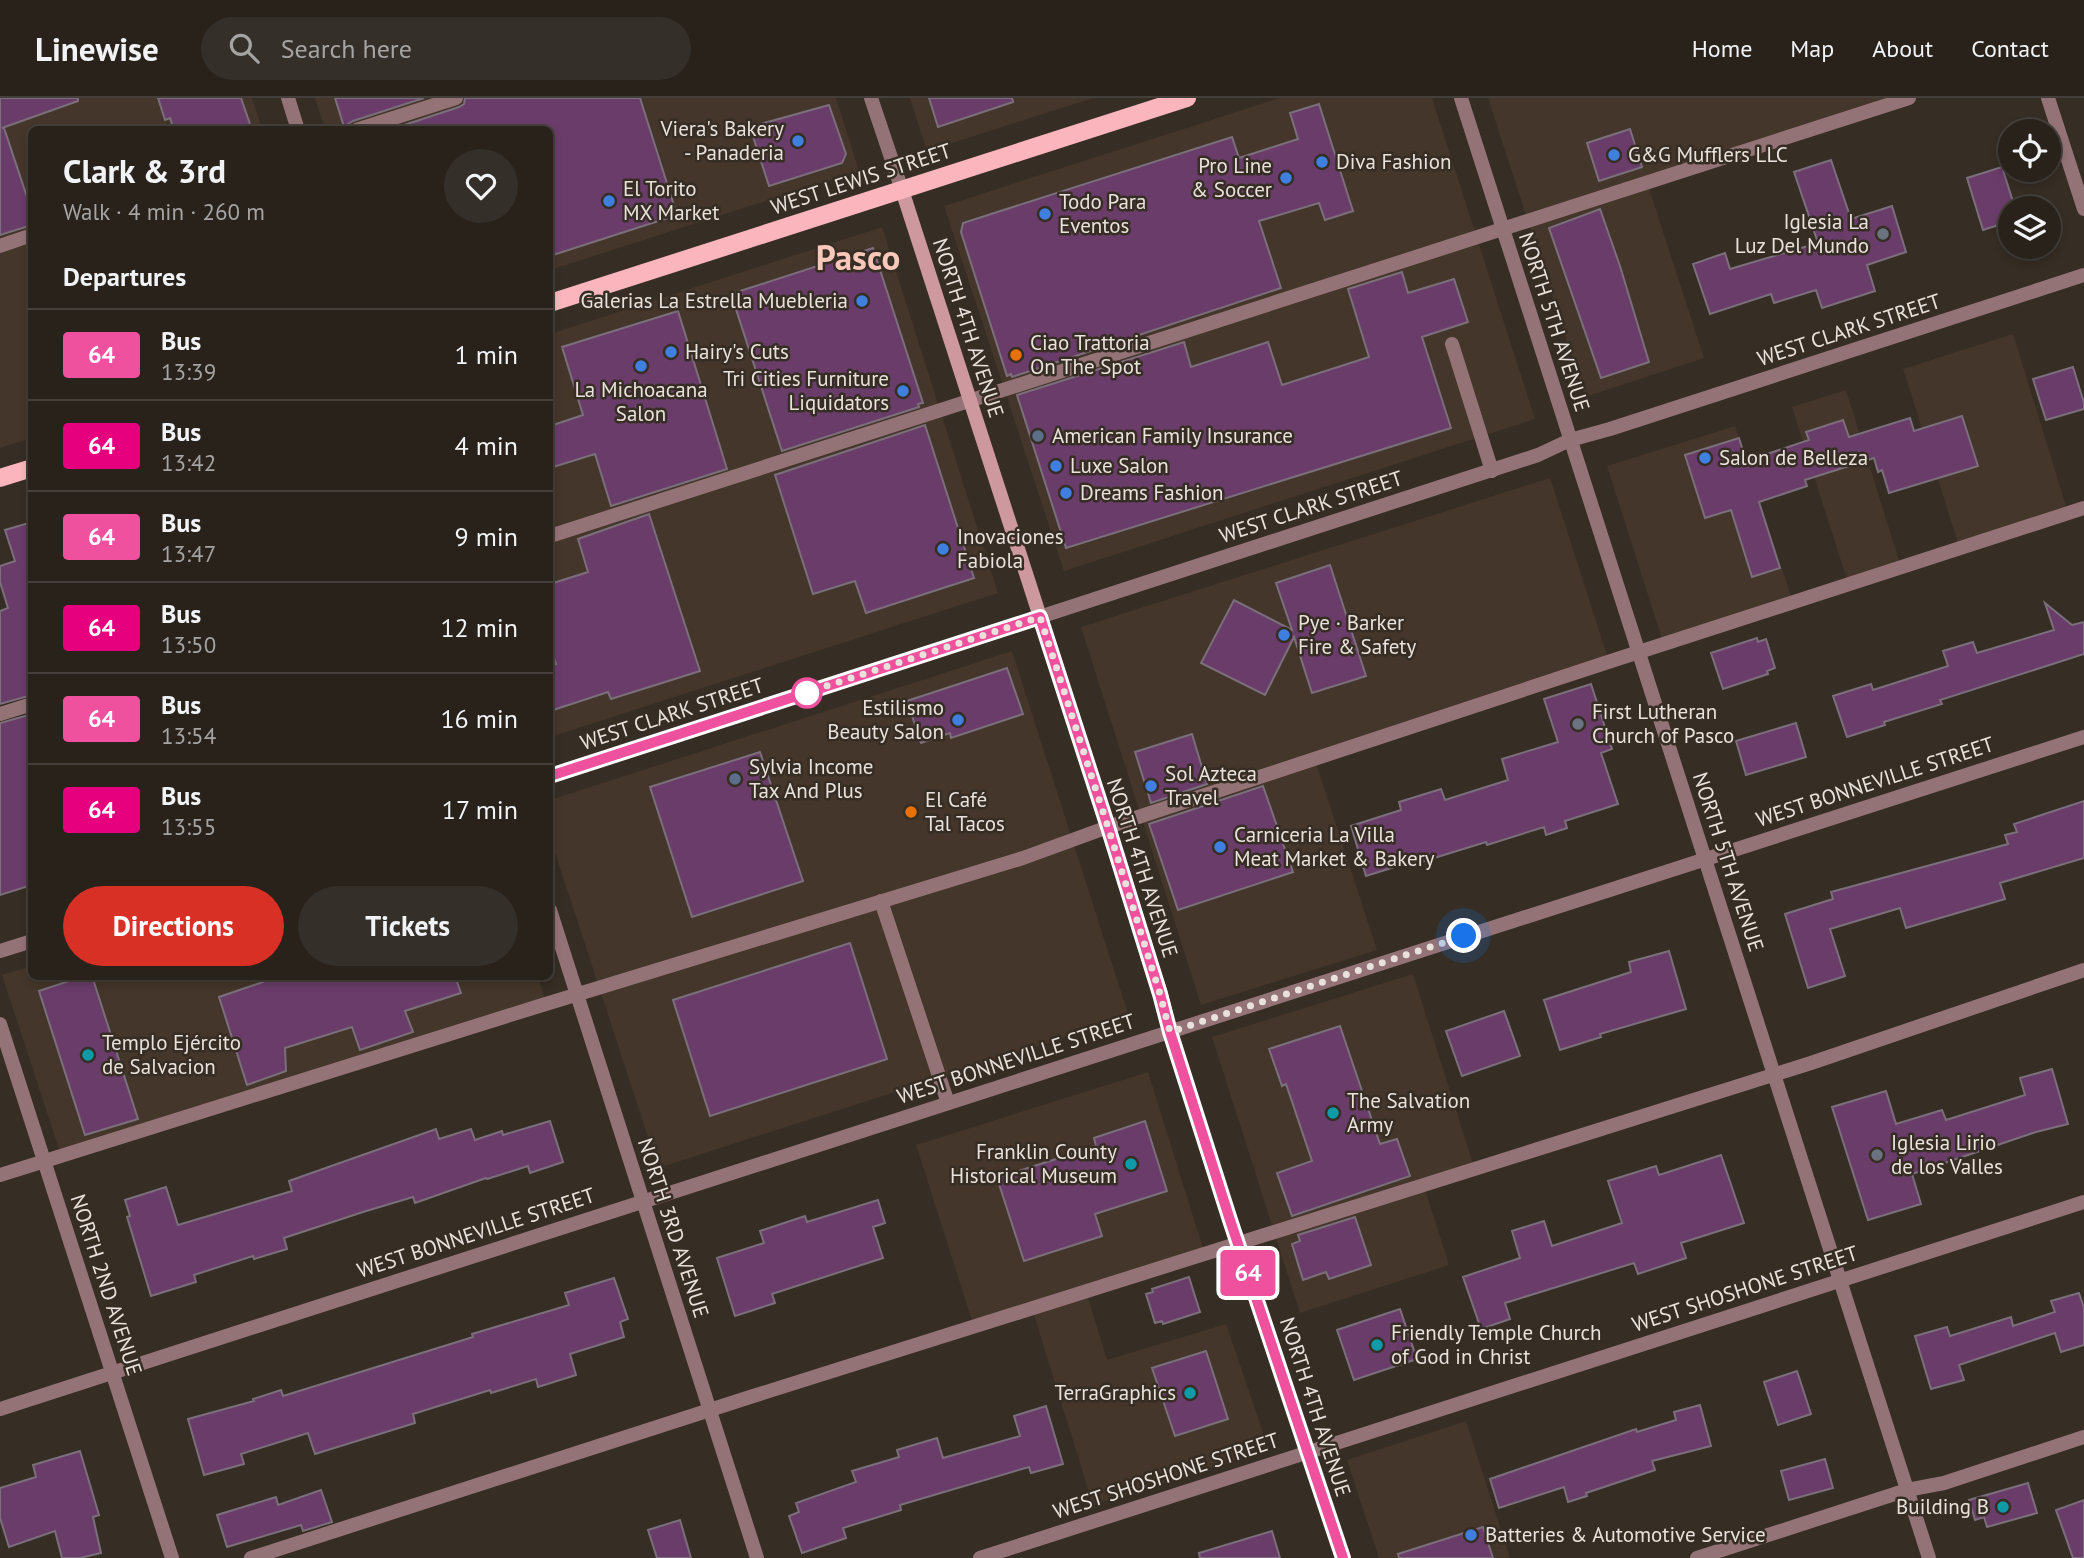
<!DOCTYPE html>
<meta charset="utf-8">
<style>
:root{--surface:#28221b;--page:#342f28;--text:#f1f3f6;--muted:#a5a4a3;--line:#443f3a;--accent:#d93025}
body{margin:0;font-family:"PT Sans",sans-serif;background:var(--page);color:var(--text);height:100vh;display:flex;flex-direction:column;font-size:26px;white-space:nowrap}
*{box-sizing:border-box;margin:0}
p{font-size:23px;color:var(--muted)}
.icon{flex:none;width:38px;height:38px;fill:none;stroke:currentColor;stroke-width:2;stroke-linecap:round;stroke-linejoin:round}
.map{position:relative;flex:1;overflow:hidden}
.details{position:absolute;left:28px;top:28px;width:525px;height:854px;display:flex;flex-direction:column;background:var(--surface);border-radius:10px;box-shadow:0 4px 10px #0003,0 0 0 2px var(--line)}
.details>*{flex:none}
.badge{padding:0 14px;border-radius:5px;font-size:24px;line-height:46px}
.tools{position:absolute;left:1998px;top:21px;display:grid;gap:14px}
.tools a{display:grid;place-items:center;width:63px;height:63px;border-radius:50%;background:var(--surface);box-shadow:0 4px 10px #0003,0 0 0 2px var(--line);font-size:35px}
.you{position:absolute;width:35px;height:35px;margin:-18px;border:5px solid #fff;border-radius:50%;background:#1a73e8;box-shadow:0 0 0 10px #1a73e833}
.map>.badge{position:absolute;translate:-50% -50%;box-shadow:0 0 0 4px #fff}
h2{padding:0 35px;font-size:26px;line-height:63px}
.round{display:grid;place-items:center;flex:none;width:74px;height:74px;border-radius:37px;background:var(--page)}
.summary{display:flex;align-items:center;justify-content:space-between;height:119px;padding:0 35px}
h1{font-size:33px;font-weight:700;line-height:52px}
.action{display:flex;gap:14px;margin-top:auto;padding:14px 35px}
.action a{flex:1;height:80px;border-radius:42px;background:var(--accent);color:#fff;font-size:28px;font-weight:700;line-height:80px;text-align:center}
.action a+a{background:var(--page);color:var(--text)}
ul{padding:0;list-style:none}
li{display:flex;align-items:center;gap:21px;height:91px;padding:0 35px;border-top:2px solid var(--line)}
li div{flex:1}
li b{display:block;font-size:26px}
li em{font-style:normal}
li .badge{min-width:77px;font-weight:700;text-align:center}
header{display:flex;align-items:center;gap:42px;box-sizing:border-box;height:98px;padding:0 35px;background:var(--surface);border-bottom:2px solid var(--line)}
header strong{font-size:33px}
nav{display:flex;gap:38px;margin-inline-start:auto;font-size:24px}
.search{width:490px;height:63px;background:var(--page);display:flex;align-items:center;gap:18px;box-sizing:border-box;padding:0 24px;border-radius:38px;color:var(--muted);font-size:26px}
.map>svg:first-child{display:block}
.commercial{fill:#44362a}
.building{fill:#6a3c6a;stroke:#7a6f7a;stroke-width:2}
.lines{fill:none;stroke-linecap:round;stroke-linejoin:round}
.service{stroke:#947376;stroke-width:14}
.minor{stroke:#947376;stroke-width:14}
.tertiary{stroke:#947376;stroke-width:14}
.secondary{stroke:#ce999e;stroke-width:14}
.primary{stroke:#fbb6bd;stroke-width:18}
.line-casing{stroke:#fff;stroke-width:16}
.line{stroke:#ef519e;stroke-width:10}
.walk{stroke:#e9e2dc;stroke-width:7;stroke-dasharray:0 12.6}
.shop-dot{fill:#3f7fe0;stroke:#362d24;stroke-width:2.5}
.worship-dot{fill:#6b7280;stroke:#362d24;stroke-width:2.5}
.food-dot{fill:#e8710a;stroke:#362d24;stroke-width:2.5}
.service-dot{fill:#5c6f8a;stroke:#362d24;stroke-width:2.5}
.stop-dot{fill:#fff;stroke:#ef519e;stroke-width:3.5}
.culture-dot{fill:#0f9aa8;stroke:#362d24;stroke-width:2.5}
.labels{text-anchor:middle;stroke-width:5;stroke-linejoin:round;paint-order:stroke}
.poi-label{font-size:21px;fill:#e9e2dc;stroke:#362d24;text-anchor:start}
.street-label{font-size:21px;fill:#e9e2dc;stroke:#362d24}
.town-label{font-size:35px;font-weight:bold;fill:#fac8bb;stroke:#362d24}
</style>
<header>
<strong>Linewise</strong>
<div class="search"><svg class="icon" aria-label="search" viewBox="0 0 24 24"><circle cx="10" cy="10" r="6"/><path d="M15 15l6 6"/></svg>Search here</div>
<nav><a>Home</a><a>Map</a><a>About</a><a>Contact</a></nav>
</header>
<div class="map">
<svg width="2084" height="1460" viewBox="0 0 2084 1460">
<rect width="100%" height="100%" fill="#362d24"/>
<path class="commercial" d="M0,0h252l10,31 -230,1 -1,308 -31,10z
M315,0h521l23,73 -309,99v-140l-225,-1z
M910,0h183l-166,53z
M1280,0h152l103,321 -471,152 -120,-365z
M1488,0h421l-262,84 57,176 -119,39z
M882,129l116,366 -448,144v-403z
M2013,236l55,178 -109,34 -56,-177z
M1846,292l55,177 -53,16 -56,-176z
M1735,328l58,176 -130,40 -56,-176z
M1550,380l58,180 -295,96 64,196 -176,55 -120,-378z
M1012,553l117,366 -471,151 -108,-331v-37z
M31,868l1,10 506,1 8,26 -484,155 -60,-183z
M1413,876l62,196 -51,16 25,79 -149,48 -88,-276z
M1148,974l58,186 -119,36 20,66 119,-36 43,126 -176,55 -60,-193 -58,18 -59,-185z
M1466,1323l44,137h-131l-32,-98z"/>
<path class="building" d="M0,0h78v3l-76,27h2l28,84v13l-32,10z
M158,0h83l11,32h-78l-4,-12 -5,2z
M335,0h89l-71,23 -5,3 -1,6h-2z
M465,0h175l37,117 -127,41v-126h-161l70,-23 5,-3z
M929,0h83l1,4 -75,25z
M1319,6l34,107 -28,9 -6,-17 -60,18 22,67 -269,89 -1,-3 -4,2 -46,-144 2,-9 269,-86 7,21 59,-19 -8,-26z
M829,7l17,49 -4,9 -73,23 -19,-59z
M1630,31l12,38 -43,14 -12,-38z
M1831,62l20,59 41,-13 14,46 -39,13 8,26 -53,17 -6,-18 -42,13 -3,-9 -61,20 -17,-50 32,-11 5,16 88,-26 -24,-71z
M2002,69l13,41h-4v13l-28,9 -16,-52z
M1600,111l20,57 29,96 -48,16 -52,-150z
M873,150l50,155 -5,1 1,3 -137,44 -51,-157z
M1402,174l6,21 46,-14 14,43 -46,15 29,91 -385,120 -49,-153 167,-53 7,25 77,-25 14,43 87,-28 -21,-68z
M678,213l49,158 -116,37 -16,-52 -45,14v-42l33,-11 -21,-68z
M2073,269l11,36v6l-38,11 -13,-41z
M1962,318l16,50 -89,27 -7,-23 -4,2 -4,-14 -69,22 2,6 -48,16 21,66 -28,9 -21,-67 -26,8 -20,-63 54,-17 7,23 63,-21 -3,-8 37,-12 6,17 61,-19 4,13z
M925,327l49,153 -108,35 -11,-32 -42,13 -38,-119z
M649,416l51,157 -89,28 -3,-7 -58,19v-45l6,-2 -6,-19v-61l38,-12 -10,-33z
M32,424v173l-32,9v-93l8,-3 -8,-26v-16l15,-5 -10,-31z
M1330,467l36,111 -54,17 -18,-56 -29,58 -64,-32 33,-63 58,30 -16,-47z
M2045,505l27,22 12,-3v32l-144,46 2,4 -58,18 1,3 -38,12 -14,-41 38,-12 2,6 75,-24 -5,-15 30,-9 4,11 77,-23z
M1757,540l1,4 8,-3 9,29 -8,3 1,3 -45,15 -12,-36z
M1007,570l16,46 -72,24 -1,-5 -29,10 -14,-42z
M1591,586l21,65 -11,4 17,51 -53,17 2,7 -21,7 -2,-8 -57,18 -1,-3 -68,21 -1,-3 -51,16 -15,-50 50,-16 -2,-8 42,-13 4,11 63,-20 -6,-21 56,-17 -14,-43z
M32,616v171l-32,10v-172z
M1796,625l10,34 -60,18 -10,-34z
M1192,636l15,50 -56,19 -16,-51z
M760,654l43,129 -111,36 -42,-130z
M1263,688l30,86 -115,38 -29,-86z
M2084,703v57l-84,25 5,16 -99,29 -6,-20 -70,21 15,47 -37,12 -23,-74 48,-15 -2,-7 177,-48 -3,-9 12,-3 -3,-8z
M850,845l37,116 -177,57 -37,-116z
M1669,853l17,58 -86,25 1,3 -41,13 -16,-50 87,-28 -2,-10z
M84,878h8l46,143 -53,16 -46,-144z
M261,878h194l6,17 -56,18 8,21 -53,18 -8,-23 -67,21 1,23 -39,14 -28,-88 44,-15z
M1504,913l16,45 -58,20 -16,-45z
M1340,928l40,118 17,-5 13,37 -118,40 -15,-43 35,-12 -26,-77 -4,2 -13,-37z
M2052,971l16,55 -32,8 -124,42 9,30 -53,16 -36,-113 54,-16 10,33 46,-14 4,10 79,-25 -5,-17z
M550,1023l13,41 -33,11 -2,-7 -41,13 -1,-1 -71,25 -2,-6 -50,15 -79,26 3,11 -33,10 -1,-3 -59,19 2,7 -45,14 -24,-79 3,-1 -5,-16 41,-13 12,38 114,-34 -3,-10 147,-52 3,10 32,-10 4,11 27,-9 1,4z
M1145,1023l22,70 -72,23 7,22 -78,25 -27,-83 99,-32 -2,-8z
M1721,1057l23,68 -63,20 5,15 -48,16 -4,-11 -129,40 5,16 -29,10 -18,-52 57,-19 -8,-27 32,-10 8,25 70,-23 -14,-42 48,-15 3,9z
M878,1102l7,23 -12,4 10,31 -111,36 3,9 -40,13 -18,-58 47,-15 -4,-12 45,-15 2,6z
M1355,1119l16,48 -42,14 -3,-7 -23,8 -11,-36 8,-3 -2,-6z
M1189,1179l11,35 -37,12 -1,-3 -7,2 -9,-29 7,-2 -1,-3z
M614,1180l14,41 -8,3 4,15 -54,17 6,21 -38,12 -2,-8 -45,14 -1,-3 -77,24 2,9 -100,31 -7,-21 -67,21 3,10 -40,11 -16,-56 66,-18 -1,-2 28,-9 2,6 190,-59 -1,-3 97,-29 -4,-12z
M2079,1195l5,15v37l-23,7 -6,-19 -96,32 5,15 -33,9 -16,-53 32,-9 3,9 61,-19 2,9 42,-14 -4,-11z
M1400,1211l17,50 -63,21 -17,-50z
M1206,1253l22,68 -53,17 -23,-68z
M1797,1273l14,43 -33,11 -14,-43z
M1700,1307l11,41 -59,15 3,9 -69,23 1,3 -19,6 -4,-15 -65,21 -9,-29 146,-50 1,3 39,-12 -2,-8z
M1046,1308l17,58 -32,9 -2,-6 -129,38 1,5 -58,18 3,10 -44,15 -13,-37 10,-4 -3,-9 60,-21 -4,-11 47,-14 -2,-7 40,-12 6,20 77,-22 -6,-20z
M80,1353l19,64 -6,2 8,36 -21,5h-18l-7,-27 -46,16 -9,-29v-30l36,-11 -3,-12z
M1825,1361l8,29 -44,12 -8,-29z
M2028,1385l9,30 -50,14 -3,-10 -9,3 -6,-20z
M321,1392l11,32 -29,9 -2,-6 -74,22 -10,-32 59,-18 2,8z
M2084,1402v58h-11l-17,-48z
M680,1422l11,38h-34l-9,-28z
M1483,1429l10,31h-94l-1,-4z
M1272,1433l8,27h-80l-1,-5z"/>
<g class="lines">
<path class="service" d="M356,32l100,-32
M0,148l32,-11
M1452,246l40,127
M550,438l1359,-438
M0,616l32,-10
M881,803l67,202
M0,1077l536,-168 487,-149 85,-31 497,-164 479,-155
M251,1460l496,-160 1064,-335 273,-93
M1697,1460l210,-68 37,-7 140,-46"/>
<path class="minor" d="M0,926l172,534
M0,1311l2084,-672
M980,1460l1104,-356"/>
<path class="tertiary" d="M288,0l10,32
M871,0l31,92
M1461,0l468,1460
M2048,0l36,111
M550,678l988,-321 32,-15 40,-11 474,-154
M550,812l207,648
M0,853l32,-10"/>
<path class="secondary" d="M902,92l206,637 53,167 9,38 68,213 105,313"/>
<path class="primary" d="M550,205l637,-205
M0,380l32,-10"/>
</g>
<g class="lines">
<g class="line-casing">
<path id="line" d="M550,678l490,-159 68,210 52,167 10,38 60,188 113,338"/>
</g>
<use href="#line" class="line"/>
<path class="walk" d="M807,595h-2l235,-76 68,210 52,167 10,38 294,-96"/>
</g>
<g class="shop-dot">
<circle cx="798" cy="43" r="7"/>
<circle cx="1614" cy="57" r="7"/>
<circle cx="1322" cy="64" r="7"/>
<circle cx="1286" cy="80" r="7"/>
<circle cx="609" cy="103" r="7"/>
<circle cx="1045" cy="116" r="7"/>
<circle cx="862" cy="203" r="7"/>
<circle cx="671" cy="254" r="7"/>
<circle cx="641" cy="268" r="7"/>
<circle cx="903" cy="293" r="7"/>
<circle cx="1705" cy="360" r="7"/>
<circle cx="1056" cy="368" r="7"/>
<circle cx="1066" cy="395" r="7"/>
<circle cx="943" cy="451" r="7"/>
<circle cx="1284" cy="537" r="7"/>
<circle cx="958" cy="622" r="7"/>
<circle cx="1151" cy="688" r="7"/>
<circle cx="1220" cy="749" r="7"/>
<circle cx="1471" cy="1437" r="7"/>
</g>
<g class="worship-dot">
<circle cx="1883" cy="136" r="7"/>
<circle cx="1578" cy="626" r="7"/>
<circle cx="1877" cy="1057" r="7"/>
</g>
<g class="food-dot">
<circle cx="1016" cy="257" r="7"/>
<circle cx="911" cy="714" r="7"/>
</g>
<g class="service-dot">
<circle cx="1038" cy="338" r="7"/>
<circle cx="735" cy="681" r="7"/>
</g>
<circle class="stop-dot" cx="807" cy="595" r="14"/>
<g class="culture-dot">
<circle cx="88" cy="957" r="7"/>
<circle cx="1333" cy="1015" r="7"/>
<circle cx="1131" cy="1066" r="7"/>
<circle cx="1377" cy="1247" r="7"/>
<circle cx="1190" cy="1295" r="7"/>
<circle cx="2003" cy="1409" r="7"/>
</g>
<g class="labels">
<g class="poi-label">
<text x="784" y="38" text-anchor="end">Viera's Bakery<tspan x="784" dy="24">- Panaderia</tspan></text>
<text x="1628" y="64">G&amp;G Mufflers LLC</text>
<text x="1336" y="71">Diva Fashion</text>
<text x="1272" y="75" text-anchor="end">Pro Line<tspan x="1272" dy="24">&amp; Soccer</tspan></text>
<text x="623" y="98">El Torito<tspan x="623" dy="24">MX Market</tspan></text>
<text x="1059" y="111">Todo Para<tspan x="1059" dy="24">Eventos</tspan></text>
<text x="1869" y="131" text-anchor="end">Iglesia La<tspan x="1869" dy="24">Luz Del Mundo</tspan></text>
<text x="848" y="210" text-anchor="end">Galerias La Estrella Muebleria</text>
<text x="1030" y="252">Ciao Trattoria<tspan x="1030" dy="24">On The Spot</tspan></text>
<text x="685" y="261">Hairy's Cuts</text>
<text x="889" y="288" text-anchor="end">Tri Cities Furniture<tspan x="889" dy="24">Liquidators</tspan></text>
<text x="641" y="299" text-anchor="middle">La Michoacana<tspan x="641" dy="24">Salon</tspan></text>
<text x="1052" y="345">American Family Insurance</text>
<text x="1719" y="367">Salon de Belleza</text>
<text x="1070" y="375">Luxe Salon</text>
<text x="1080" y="402">Dreams Fashion</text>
<text x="957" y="446">Inovaciones<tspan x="957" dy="24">Fabiola</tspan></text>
<text x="1298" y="532">Pye · Barker<tspan x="1298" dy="24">Fire &amp; Safety</tspan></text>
<text x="944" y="617" text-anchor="end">Estilismo<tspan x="944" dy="24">Beauty Salon</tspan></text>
<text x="1592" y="621">First Lutheran<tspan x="1592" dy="24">Church of Pasco</tspan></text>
<text x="749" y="676">Sylvia Income<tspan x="749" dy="24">Tax And Plus</tspan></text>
<text x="1165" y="683">Sol Azteca<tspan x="1165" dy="24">Travel</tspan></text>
<text x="925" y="709">El Café<tspan x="925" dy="24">Tal Tacos</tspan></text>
<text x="1234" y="744">Carniceria La Villa<tspan x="1234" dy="24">Meat Market &amp; Bakery</tspan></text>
<text x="102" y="952">Templo Ejército<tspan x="102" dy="24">de Salvacion</tspan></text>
<text x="1347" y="1010">The Salvation<tspan x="1347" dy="24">Army</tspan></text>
<text x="1891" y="1052">Iglesia Lirio<tspan x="1891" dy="24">de los Valles</tspan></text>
<text x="1117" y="1061" text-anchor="end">Franklin County<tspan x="1117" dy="24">Historical Museum</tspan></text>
<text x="1391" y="1242">Friendly Temple Church<tspan x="1391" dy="24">of God in Christ</tspan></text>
<text x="1176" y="1302" text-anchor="end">TerraGraphics</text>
<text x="1989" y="1416" text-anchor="end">Building B</text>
<text x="1485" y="1444">Batteries &amp; Automotive Service</text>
</g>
<g class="street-label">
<text transform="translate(861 81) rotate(-18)" y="7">WEST LEWIS STREET</text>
<text transform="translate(1554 224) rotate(72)" y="7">NORTH 5TH AVENUE</text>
<text transform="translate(968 230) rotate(72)" y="7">NORTH 4TH AVENUE</text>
<text transform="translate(1849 232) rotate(-18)" y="7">WEST CLARK STREET</text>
<text transform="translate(1311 409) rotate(-18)" y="7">WEST CLARK STREET</text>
<text transform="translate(672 616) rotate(-18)" y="7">WEST CLARK STREET</text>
<text transform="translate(1875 684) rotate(-18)" y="7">WEST BONNEVILLE STREET</text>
<text transform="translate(1728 764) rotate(72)" y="7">NORTH 5TH AVENUE</text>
<text transform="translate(1142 770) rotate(72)" y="7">NORTH 4TH AVENUE</text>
<text transform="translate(1016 961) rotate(-18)" y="7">WEST BONNEVILLE STREET</text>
<text transform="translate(673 1130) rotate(72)" y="7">NORTH 3RD AVENUE</text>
<text transform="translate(476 1135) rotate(-18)" y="7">WEST BONNEVILLE STREET</text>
<text transform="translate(106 1187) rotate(72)" y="7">NORTH 2ND AVENUE</text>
<text transform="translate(1745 1191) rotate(-18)" y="7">WEST SHOSHONE STREET</text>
<text transform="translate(1315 1309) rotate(72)" y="7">NORTH 4TH AVENUE</text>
<text transform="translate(1166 1378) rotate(-18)" y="7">WEST SHOSHONE STREET</text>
</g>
<g class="town-label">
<text x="858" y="172">Pasco</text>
</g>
</g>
</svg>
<div class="tools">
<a><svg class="icon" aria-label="locate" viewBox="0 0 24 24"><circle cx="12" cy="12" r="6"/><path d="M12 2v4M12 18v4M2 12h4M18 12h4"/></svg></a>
<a><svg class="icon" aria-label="layers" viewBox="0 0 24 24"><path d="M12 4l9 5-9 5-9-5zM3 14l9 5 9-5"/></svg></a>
</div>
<div class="you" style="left:1464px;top:838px"></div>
<b class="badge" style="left:1248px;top:1175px;background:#ef519e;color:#fff">64</b>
<section class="details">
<div class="summary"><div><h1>Clark &amp; 3rd</h1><p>Walk · 4 min · 260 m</p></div><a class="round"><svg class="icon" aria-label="heart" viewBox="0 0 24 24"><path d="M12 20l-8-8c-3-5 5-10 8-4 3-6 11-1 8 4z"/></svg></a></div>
<h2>Departures</h2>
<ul>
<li><span class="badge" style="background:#ef519e;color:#fff">64</span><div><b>Bus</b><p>13:39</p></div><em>1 min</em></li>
<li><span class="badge" style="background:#e6007e;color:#fff">64</span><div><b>Bus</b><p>13:42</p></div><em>4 min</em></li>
<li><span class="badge" style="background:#ef519e;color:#fff">64</span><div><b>Bus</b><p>13:47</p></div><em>9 min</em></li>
<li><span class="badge" style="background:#e6007e;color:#fff">64</span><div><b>Bus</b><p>13:50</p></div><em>12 min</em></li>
<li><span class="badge" style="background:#ef519e;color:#fff">64</span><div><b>Bus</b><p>13:54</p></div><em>16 min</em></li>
<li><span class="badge" style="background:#e6007e;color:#fff">64</span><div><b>Bus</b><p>13:55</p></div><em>17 min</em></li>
</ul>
<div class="action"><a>Directions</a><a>Tickets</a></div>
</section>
</div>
